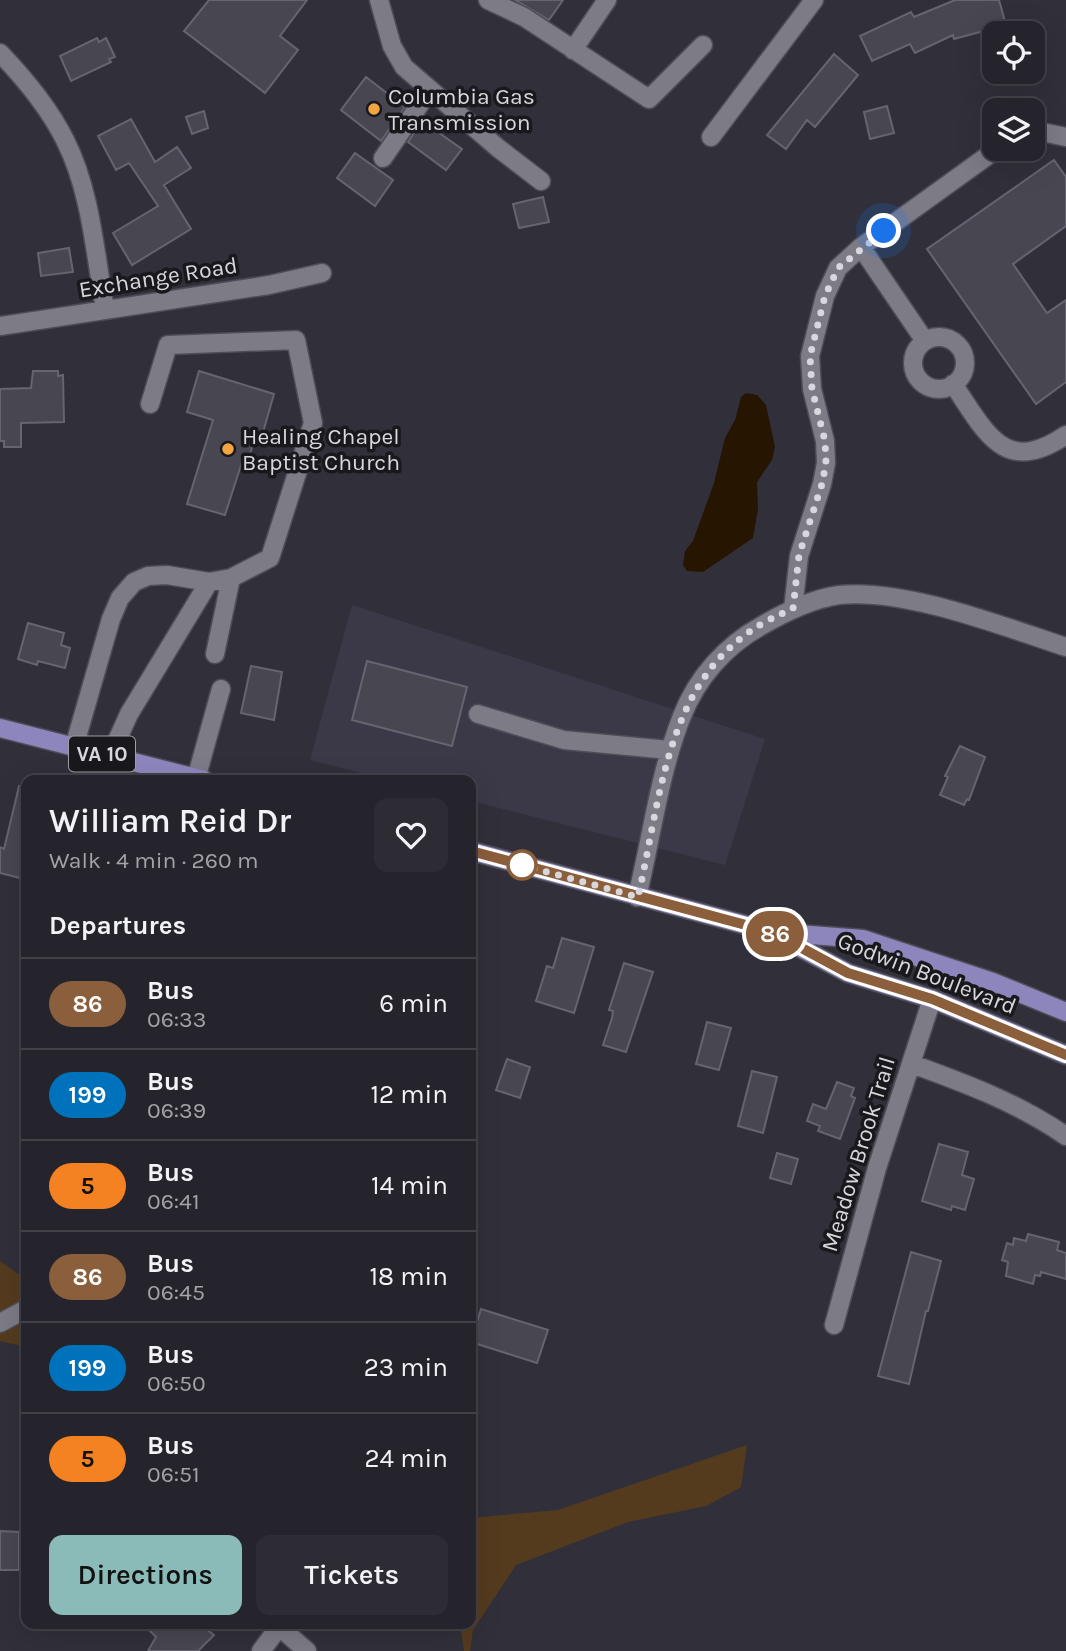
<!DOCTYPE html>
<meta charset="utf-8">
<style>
:root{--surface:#25242c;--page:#2d2c34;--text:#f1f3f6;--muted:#a3a4a9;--line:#424148;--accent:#8bbbb9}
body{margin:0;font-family:Karla,sans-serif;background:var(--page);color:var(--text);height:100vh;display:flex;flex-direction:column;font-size:26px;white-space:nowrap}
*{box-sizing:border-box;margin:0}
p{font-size:23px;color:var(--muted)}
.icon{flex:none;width:38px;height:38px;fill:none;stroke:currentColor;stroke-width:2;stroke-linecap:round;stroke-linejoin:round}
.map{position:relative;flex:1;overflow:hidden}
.side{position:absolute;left:21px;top:775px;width:455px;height:854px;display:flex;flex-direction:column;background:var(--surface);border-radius:14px;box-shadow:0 7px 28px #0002,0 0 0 2px var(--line)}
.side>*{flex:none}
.badge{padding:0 14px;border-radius:23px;font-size:24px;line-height:46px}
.controls{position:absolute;left:982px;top:21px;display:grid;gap:14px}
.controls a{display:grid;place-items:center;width:63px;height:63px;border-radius:14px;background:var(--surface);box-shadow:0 7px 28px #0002,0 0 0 2px var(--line);font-size:35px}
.you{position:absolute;width:35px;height:35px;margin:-18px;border:5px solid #fff;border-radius:50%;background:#1a73e8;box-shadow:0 0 0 10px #1a73e833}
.map>.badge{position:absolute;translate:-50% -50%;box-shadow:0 0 0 4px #fff}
h2{padding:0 28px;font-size:26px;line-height:63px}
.round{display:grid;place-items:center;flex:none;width:74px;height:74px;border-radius:14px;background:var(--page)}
.headline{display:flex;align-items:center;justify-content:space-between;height:119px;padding:0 28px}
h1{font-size:33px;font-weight:600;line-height:52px}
.button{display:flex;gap:14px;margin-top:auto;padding:14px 28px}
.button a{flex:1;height:80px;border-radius:14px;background:var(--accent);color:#111;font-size:28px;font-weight:600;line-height:80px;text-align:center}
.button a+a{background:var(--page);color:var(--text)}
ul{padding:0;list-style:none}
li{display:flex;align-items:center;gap:21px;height:91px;padding:0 28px;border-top:2px solid var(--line)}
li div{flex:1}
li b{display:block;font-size:26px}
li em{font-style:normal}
li .badge{min-width:77px;font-weight:700;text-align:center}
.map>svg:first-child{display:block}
.built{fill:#3b3948}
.green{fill:#543b1e}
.water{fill:#261501}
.building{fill:#484751;stroke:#65646f;stroke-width:2}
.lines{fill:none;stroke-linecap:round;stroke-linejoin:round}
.minor-casing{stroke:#4e4d56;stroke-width:21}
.major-casing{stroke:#4e4d56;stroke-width:21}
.minor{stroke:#7c7b86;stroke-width:18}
.major{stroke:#8d86bd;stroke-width:18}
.line-casing{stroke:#fff;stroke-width:16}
.line{stroke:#8b5e3c;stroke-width:10}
.walk{stroke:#d7d7dd;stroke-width:7;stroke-dasharray:0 12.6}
.poi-dot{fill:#f2a541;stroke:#19191d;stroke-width:2.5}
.stop-dot{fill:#fff;stroke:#8b5e3c;stroke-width:3.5}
.labels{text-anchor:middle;stroke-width:7;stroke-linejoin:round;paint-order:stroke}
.shield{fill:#19191d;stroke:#9e9ea3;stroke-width:2}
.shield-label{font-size:21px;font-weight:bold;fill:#d7d7dd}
.poi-label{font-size:23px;fill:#d7d7dd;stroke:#19191d;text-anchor:start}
.street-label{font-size:23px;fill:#d7d7dd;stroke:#19191d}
</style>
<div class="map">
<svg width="1066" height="1651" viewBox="0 0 1066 1651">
<rect width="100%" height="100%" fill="#31303a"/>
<path class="built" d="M352,605l413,134 -40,126 -254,-64v-21h-81l-80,-20z"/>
<path class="green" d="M0,1261l21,15h5v71l-26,-6z
M747,1445l-6,42 -35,19 -78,16 -112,43 -43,65 -3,21h-6l-3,-20 -6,-7h16v-106l87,-8z"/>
<path class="water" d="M746,393l11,2 9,10 9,42 -3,13 -15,22 1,27 -5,29 -50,34 -16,-1 -4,-6 2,-14 8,-10 21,-58 11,-45 10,-18 6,-23z"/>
<path class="building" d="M209,0h98l-27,36 18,14 -33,43 -81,-62z
M515,0h48l-14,20z
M955,0h44l7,25 -52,14 -1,-4 -38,18 -5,-9 -38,17 -12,-25 51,-24 3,5z
M97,38l2,4 7,-4 9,19 -6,2 2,3 -40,19 -11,-25z
M834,54l24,21 -43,52 -8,-7 -21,29 -19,-14z
M366,77l39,30 -24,34 -40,-31z
M887,106l7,27 -24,6 -6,-27z
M204,111l4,17 -16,6 -6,-17z
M131,119l24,43 22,-15 14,21 -27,17 27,44 -59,36 -19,-32 45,-27 -29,-43 -13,7 -18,-34z
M422,121l40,28 -16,21 -38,-28z
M355,153l38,27 -18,26 -38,-28z
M1054,160l12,17v49l-53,38 34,49 19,-13v82l-30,22 -109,-155z
M543,197l6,25 -30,6 -6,-24z
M69,248l4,24 -32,4 -3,-23z
M33,371h25v5l5,-1 1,47 -43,1v24h-17v-6h-4v-52l31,-1z
M199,371l75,23 -12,42 -6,-2 -9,30 -5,-2 -17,53 -38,-11 26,-84 -26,-8z
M28,623l36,10 -3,12 9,3 -5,20 -27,-7 -1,4 -19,-6z
M367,661l100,26 -15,59 -100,-26z
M251,666l31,6 -8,48 -33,-7z
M960,746l25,11 -16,43 -2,-1 -3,6 -24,-10 8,-18 -3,-1z
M19,786l7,1v65l-6,26 -20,-5v-26l4,2z
M562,938l32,9 -20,66 -38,-12 11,-35 6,2z
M624,963l29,9 -27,80 -23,-7 9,-27 1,-7 -4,-1z
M707,1022l24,6 -12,42 -23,-6z
M507,1059l23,8 -10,31 -24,-8z
M752,1071l25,6 -14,56 -25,-7z
M837,1082l17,6 -3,8 4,2 -15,41 -22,-8 2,-5 -13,-5 6,-17 13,5z
M939,1144l29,8 -6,23 12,4 -9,31 -13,-4 -1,4 -29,-9z
M777,1153l21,6 -7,25 -21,-6z
M1028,1234l31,8 -2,8 9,3v26l-25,-7 -1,4 -5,-1 -2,9 -27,-8 2,-14 -6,-2 5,-17 6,2 1,-7 12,3z
M911,1252l30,9 -13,50h-2l-17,73 -31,-8z
M481,1309l67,21 -11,33 -66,-21z
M0,1531l19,1v38h-19z
M143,1624h57l14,11 -16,16h-50l8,-14z"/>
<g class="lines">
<g class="minor-casing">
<path id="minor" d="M379,0l13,46 12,21 94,81 43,33
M488,0l36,17 125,82 54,-54
M573,50l34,-50
M0,53c25,26 49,55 65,87 26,51 30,114 40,169
M1032,130l34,7
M711,137l103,-137
M383,158l46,-67
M861,247l64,94
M0,326l269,-41 53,-12
M913 363a26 26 0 1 1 52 0a26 26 0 1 1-52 0Z
M953,384c33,48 51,93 113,51
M150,404l18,-59 128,-5 17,83 -43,135 -39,20 -16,76
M793,609l6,-53 23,-72 4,-21 -1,-22 -13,-52 -2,-33 15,-60 13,-28 23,-21 136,-98
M478,714l86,26 105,10
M74,747l37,-128 9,-21 14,-16 14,-6 19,-1 42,7 22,-4
M110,756l19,-42 80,-132
M196,779l25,-90
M637,897c15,-61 22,-123 45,-181 15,-38 43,-70 79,-90 24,-14 50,-27 78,-31 66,-7 163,31 227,52
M912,1064c55,20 106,39 154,72
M0,1323l26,-14
M834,1325l43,-157 55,-169
M276,1624l31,27
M261,1651l18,-24"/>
</g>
<g class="major-casing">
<path id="major" d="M0,728l204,52
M471,851l301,81 91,7 130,43 73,30
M778,936l70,37 84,26 134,56"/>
</g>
<use href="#minor" class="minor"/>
<use href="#major" class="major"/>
</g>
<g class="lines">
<g class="line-casing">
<path id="line" d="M471,851l301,81 76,41 84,26 134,56"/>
</g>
<use href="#line" class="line"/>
<path class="walk" d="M522,865l116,32c26,-113 29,-240 155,-288l6,-54 23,-71 4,-21 -1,-22 -13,-52 -2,-33 15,-60 13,-28 46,-37"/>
</g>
<g class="poi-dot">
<circle cx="374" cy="109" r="7"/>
<circle cx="228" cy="449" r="7"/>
</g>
<circle class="stop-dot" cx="522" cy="865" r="14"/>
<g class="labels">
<rect class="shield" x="69" y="736.5" width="66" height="35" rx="5"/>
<g class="shield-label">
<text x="102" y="761">VA 10</text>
</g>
<g class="poi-label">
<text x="388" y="104">Columbia Gas<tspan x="388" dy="26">Transmission</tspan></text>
<text x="242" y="444">Healing Chapel<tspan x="242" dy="26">Baptist Church</tspan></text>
</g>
<g class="street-label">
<text transform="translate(158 277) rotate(-9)" y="8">Exchange Road</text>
<text transform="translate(927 973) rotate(21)" y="8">Godwin Boulevard</text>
<text transform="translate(858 1154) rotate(-73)" y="8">Meadow Brook Trail</text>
</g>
</g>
</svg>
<div class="controls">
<a><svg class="icon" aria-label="locate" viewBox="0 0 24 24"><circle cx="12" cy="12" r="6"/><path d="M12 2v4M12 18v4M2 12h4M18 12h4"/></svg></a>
<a><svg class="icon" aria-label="layers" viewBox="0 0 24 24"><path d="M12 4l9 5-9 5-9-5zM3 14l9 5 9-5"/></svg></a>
</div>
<div class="you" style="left:884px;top:231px"></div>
<b class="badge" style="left:775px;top:934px;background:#8b5e3c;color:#fff">86</b>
<section class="side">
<div class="headline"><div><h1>William Reid Dr</h1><p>Walk · 4 min · 260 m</p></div><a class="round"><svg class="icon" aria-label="heart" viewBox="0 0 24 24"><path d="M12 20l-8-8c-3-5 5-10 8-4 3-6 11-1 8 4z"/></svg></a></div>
<h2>Departures</h2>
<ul>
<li><span class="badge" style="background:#8b5e3c;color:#fff">86</span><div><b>Bus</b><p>06:33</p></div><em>6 min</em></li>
<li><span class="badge" style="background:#0072bc;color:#fff">199</span><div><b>Bus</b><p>06:39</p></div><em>12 min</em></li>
<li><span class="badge" style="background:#f58220;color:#111">5</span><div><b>Bus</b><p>06:41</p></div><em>14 min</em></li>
<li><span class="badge" style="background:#8b5e3c;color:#fff">86</span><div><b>Bus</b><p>06:45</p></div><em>18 min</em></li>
<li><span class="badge" style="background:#0072bc;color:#fff">199</span><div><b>Bus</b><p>06:50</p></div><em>23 min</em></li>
<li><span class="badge" style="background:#f58220;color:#111">5</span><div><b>Bus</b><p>06:51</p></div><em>24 min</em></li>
</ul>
<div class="button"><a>Directions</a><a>Tickets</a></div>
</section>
</div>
